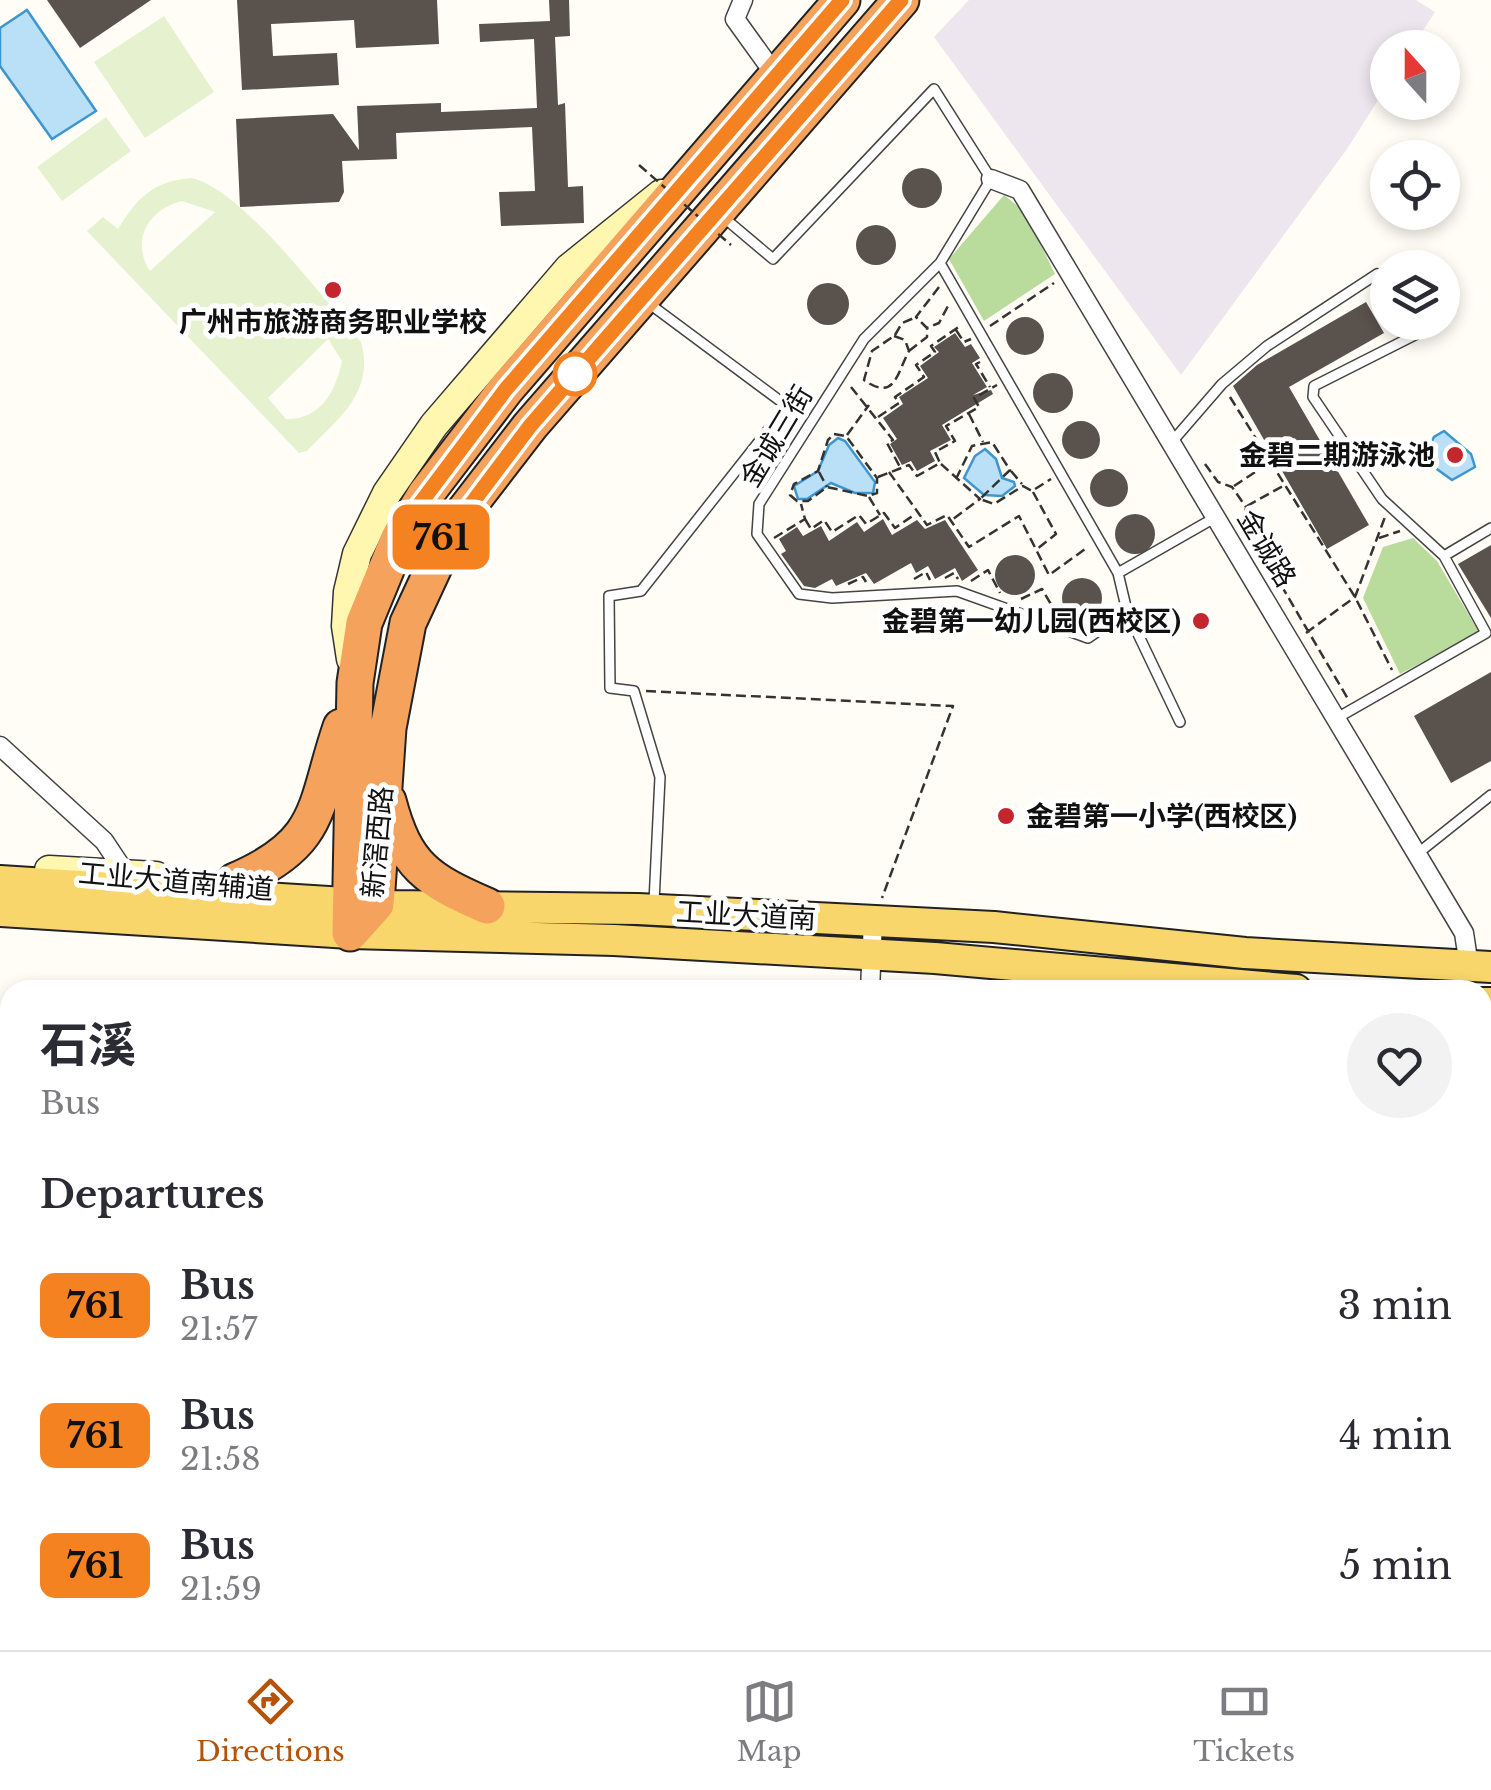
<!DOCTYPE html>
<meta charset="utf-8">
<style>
:root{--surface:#fff;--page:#f2f2f3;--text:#2b2b33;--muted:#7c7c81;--line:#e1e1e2;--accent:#b45309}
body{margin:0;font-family:"Libre Baskerville","Noto Sans SC",serif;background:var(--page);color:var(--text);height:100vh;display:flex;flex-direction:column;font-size:38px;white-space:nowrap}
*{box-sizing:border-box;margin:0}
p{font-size:32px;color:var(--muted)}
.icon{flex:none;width:55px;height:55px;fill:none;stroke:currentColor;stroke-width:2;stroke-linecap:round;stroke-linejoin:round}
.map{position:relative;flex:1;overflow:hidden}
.side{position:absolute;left:0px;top:980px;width:1492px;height:670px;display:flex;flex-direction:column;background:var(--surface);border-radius:30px 30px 0 0;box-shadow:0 5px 15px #0003}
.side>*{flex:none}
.badge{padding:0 20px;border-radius:15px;font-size:35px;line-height:65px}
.needle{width:65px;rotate:339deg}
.controls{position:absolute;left:1370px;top:30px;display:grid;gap:20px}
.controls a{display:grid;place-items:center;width:90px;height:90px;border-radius:50%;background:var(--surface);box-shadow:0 5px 15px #0003;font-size:50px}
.map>.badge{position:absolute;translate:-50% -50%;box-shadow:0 0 0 5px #fff}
h2{padding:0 40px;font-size:38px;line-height:90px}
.round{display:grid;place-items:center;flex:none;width:105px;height:105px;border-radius:52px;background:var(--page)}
.overview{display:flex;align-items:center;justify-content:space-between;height:170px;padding:0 40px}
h1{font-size:48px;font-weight:700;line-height:75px}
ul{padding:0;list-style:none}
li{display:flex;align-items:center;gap:30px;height:130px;padding:0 40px}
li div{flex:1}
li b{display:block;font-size:38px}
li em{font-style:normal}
li .badge{min-width:110px;font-weight:700;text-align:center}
.menu{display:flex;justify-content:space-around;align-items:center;height:140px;border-top:2px solid var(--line);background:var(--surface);font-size:28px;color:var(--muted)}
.menu a{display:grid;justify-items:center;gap:5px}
.menu .on{color:var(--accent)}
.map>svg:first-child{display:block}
.industrial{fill:#eee6ef}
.forest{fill:#b9dc9c}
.pitch{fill:#e6f2cf;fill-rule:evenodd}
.water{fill:#b9e0f7;stroke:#3f96cf;stroke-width:2.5}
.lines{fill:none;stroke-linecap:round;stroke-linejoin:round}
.river{stroke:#b9e0f7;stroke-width:30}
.building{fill:#5a524d}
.lane-casing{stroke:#444;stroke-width:12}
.street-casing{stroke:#444;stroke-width:21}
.secondary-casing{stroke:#333;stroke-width:31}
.primary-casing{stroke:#222;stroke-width:34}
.highway-casing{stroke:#222;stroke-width:39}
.path{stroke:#333;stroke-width:2.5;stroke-dasharray:10 5;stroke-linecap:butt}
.lane{stroke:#fff;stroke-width:9}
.street{stroke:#fff;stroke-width:18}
.secondary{stroke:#fff6b0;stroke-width:28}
.primary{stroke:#f9d66b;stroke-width:30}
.highway{stroke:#f5a25d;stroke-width:35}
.path-bridge{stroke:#333;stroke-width:2.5;stroke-dasharray:10 5;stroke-linecap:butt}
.line-casing{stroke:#fff;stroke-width:22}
.line{stroke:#f58220;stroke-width:15}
.poi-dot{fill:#c4262e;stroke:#fff;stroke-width:4}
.stop-dot{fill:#fff;stroke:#f58220;stroke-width:5}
.labels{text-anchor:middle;stroke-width:10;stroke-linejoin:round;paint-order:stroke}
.poi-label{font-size:28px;font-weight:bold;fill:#111;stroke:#fff;text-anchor:end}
.street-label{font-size:28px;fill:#111;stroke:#fff}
</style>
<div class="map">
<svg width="1491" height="1650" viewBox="0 0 1491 1650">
<rect width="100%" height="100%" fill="#fffdf5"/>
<path class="industrial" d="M969,0h447l19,12 -23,35 -24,1 -1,38 -40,63 -166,226 -247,-338z"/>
<path class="forest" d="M1004,195l21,17 30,62 -71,47 -35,-62z
M1413,538l24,23 42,71 -79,42 -37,-76 20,-51z"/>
<path class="pitch" d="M164,16l50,76 -69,46 -51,-76z
M106,117l25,34 -69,50 -25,-34z
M192,178c51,12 132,122 169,164 14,50 -22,76 -54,109l-8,2 -212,-222 16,-14 15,12c20,-32 35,-48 74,-51zM182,201l33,11 -65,59c-20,-31 -1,-62 32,-70zM328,339l14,22c-6,29 -21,59 -56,58l-18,-21z"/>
<path class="water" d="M27,10l69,101 -44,28 -52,-73v-38z
M1444,431l27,23 4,13 -23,13 -29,-21 11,-22z
M838,438l7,3 30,41 -2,11h-18l-24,-10 -24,16h-9l-4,-13 24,-15 11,-26z
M985,449l11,10 6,19 12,4 1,4 -13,10 -18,-1 -20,-17 11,-22z"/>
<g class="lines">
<path class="river" d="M1081,1650l1,-10"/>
</g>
<path class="building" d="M47,0h104l-71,48z
M237,0h200l2,44 -83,4 -2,-28 -83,4 2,32 64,-3 2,32 -97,5z
M549,0h20l1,36 -15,1 3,68 7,-2 3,84 15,-1 1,37 -83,3 -2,-34 36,-1 -3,-64 -136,6 1,26 -55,2 2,31 -5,10 -99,5 -4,-88 97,-5 26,36 -2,-44 84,-3v9l96,-4 -3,-69 -54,3 -1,-18 71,-3z
M902 188a20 20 0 1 1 40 0a20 20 0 1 1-40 0Z
M856 245a20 20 0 1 1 40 0a20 20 0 1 1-40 0Z
M807 304a21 21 0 1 1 42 0a21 21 0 1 1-42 0Z
M1366,302l18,31 -95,54 80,138 -42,24 -94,-163 24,-21z
M1006 336a19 19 0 1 1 38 0a19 19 0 1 1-38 0Z
M955,333l10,14 6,-3 9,14 -8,5 15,24 -14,8 18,-5 2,4 -51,31 9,15 -21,11 5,10 -18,10 -6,-10 -9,4 -12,-21 7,-5 -14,-21 20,-14 -4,-7 29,-19 -8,-12 19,-14 -5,-5z
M1033 393a20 20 0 1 1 40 0a20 20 0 1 1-40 0Z
M1062 440a19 19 0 1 1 38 0a19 19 0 1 1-38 0Z
M1090 488a19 19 0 1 1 38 0a19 19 0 1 1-38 0Z
M1115 534a20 20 0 1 1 40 0a20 20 0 1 1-40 0Z
M883,519l9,16 25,-15 8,9 20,-9 33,50 -16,11 -7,-13 -20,11 -7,-13 -12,7 -5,-10 -37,21 -8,-11 -30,13 -4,-7 -17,9 -11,-2 -23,-32 5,-3 -7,-12 18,-12 6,9 18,-10 8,15 28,-19 7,10z
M1491,545v73l-33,-54z
M995 575a20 20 0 1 1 40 0a20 20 0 1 1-40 0Z
M1062 598a20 20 0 1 1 40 0a20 20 0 1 1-40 0Z
M1491,672v89l-40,22 -37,-67z"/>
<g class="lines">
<g class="lane-casing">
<path id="lane" d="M722,216l51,43 161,-170 57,90 -51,84 -76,76 -105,165 -2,30 42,60 33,4 125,-7 131,47 39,-27 53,111
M940,263l178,310
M647,302l140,104 -146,185 -32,5 1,92 24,3 26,86 -6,125
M1413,322l6,9 -4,4 -101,51 -1,11 69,102 62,57
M1171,443l51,-59 45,-38 110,-72 11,11
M1127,611l-9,-38 98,-56
M1337,718l149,-85 -42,-77 47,-28
M1417,854l74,-59"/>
</g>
<g class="street-casing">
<path id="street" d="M743,0l-8,19 41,57
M991,179l29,11 444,743 5,33
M0,746l104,95 22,33
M870,990l3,-69
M0,1580l10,6
M57,1640l4,10
M836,1640l8,10
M593,1650l12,-10
M1061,1650v-10
M1134,1650v-10"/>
</g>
<g class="secondary-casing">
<path id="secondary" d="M351,659l-5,-33 2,-34 9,-38 30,-61 47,-68 135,-157 92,-74
M49,870l107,6"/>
</g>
<g class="primary-casing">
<path id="primary" d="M0,881l392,25 246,3 356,18 251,26 246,14
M0,911l350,22 264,7 321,18 361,32
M1482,1003h9"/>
</g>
<g class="highway-casing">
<path id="highway" d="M388,801c17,65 39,79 99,105
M235,881c89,-38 79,-75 106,-154
M350,933l26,-29 12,-176 20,-105 45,-97 77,-100 371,-426
M350,933l5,-250 9,-60 35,-85 26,-43 81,-106 336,-389"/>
</g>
<path class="path" d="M939,287l-23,30 11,11 12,-5 9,-17
M990,326l64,-43
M956,330l8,12 7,-3
M895,335l7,-12 12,-5
M894,336l11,4 4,11c-12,22 -14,51 -45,29l8,-29z
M909,351l18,-14v-8
M980,362l-4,2 14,23
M851,387l42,53 -6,3 13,24
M1230,397l125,200 37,73
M969,414l14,28
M878,417l21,-14 -4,-6 29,-20 -8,-12 19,-13 -4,-6 29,-20
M834,434l12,2 31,42v15l-9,3 -41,-9 -19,14h-11l-7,-6 4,-11 24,-13 10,-31z
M847,435l22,-30
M941,464l39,35 -27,20
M1205,464l13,18 14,5 14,20 -2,15 104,177
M1011,471l11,13
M819,472l8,15
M889,472l38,53 20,-10 22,32 50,-31 30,59 39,-28
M878,477l31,-12 8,11 23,-13 -5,-11 20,-11 -9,-15 33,-19 -5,-9 23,-13
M956,479l16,-33 20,-4 18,28 -30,29 14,5 29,-18 9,5 19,-12
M1234,486l35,-23
M1033,492l23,42 -19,15
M869,497l11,18
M1247,506l36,-20
M805,519l6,10 13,-9 8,12 27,-17 7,9 18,-11 11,15 19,-13
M774,538l31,-19 -4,-15
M1379,538l21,-7
M945,578l9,-5 4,6
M914,579l12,-7 4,8
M971,581l17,-11 12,23
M848,584l15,-7 3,5
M1021,599l21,-10 14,24
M1306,633l49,-36 30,-80
M646,691l307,15 -71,192"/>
<use href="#lane" class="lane"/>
<use href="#street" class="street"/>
<use href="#secondary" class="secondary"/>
<use href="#primary" class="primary"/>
<use href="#highway" class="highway"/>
<path class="path-bridge" d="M639,165l92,80"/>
</g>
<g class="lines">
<g class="line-casing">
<path id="line" d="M842,0l-336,389 -96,128 35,22 85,-113 371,-426"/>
</g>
<use href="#line" class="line"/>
</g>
<g class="poi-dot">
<circle cx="333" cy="290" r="10"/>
<circle cx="1455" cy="455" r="10"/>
<circle cx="1201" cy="621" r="10"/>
<circle cx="1006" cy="816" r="10"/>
</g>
<circle class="stop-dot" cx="575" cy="374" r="20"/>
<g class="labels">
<g class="poi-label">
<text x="333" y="332" text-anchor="middle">广州市旅游商务职业学校</text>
<text x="1435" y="465">金碧二期游泳池</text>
<text x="1181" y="631">金碧第一幼儿园(西校区)</text>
<text x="1026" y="826" text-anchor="start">金碧第一小学(西校区)</text>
</g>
<g class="street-label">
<text transform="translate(776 436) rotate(-59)" y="10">金诚三街</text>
<text transform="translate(1267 548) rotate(59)" y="10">金诚路</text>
<text transform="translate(377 842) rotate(-85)" y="10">新滘西路</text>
<text transform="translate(176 881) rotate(5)" y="10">工业大道南辅道</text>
<text transform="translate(746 915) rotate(3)" y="10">工业大道南</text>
</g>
</g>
</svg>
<div class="controls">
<a><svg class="needle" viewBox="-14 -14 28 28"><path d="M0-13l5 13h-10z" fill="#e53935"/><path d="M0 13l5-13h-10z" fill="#7c7c81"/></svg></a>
<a><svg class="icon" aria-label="locate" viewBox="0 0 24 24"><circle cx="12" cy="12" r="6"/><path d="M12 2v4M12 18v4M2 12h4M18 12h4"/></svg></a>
<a><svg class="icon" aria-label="layers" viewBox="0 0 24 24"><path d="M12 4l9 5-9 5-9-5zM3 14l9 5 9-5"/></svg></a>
</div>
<b class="badge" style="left:441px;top:537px;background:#f58220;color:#111">761</b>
<section class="side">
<div class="overview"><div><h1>石溪</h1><p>Bus</p></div><a class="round"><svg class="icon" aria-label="heart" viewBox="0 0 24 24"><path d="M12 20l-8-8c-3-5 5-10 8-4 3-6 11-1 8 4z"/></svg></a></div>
<h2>Departures</h2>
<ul>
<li><span class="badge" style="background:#f58220;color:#111">761</span><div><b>Bus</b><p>21:57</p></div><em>3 min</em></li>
<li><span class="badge" style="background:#f58220;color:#111">761</span><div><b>Bus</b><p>21:58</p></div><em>4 min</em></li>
<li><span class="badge" style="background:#f58220;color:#111">761</span><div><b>Bus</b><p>21:59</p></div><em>5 min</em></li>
</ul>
</section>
</div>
<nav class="menu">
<a class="on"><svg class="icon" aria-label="directions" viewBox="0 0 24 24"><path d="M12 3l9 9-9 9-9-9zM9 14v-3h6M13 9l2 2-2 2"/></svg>Directions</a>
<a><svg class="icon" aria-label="map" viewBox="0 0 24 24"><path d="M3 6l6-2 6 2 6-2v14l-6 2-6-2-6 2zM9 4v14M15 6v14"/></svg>Map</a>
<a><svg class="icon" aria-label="tickets" viewBox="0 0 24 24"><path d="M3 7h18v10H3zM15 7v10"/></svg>Tickets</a>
</nav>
